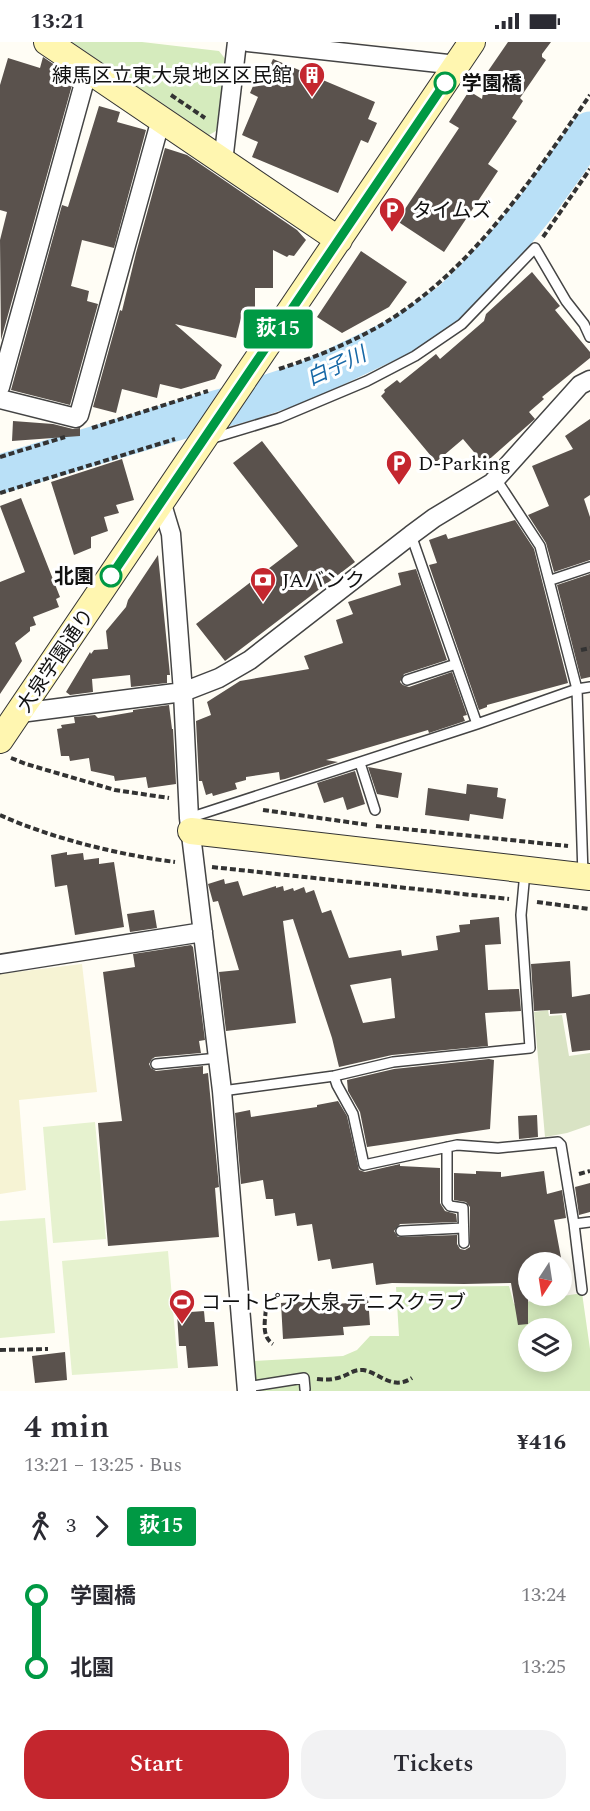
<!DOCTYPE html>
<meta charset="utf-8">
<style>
:root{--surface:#fff;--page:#f2f2f3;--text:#2b2b33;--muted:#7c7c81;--accent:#c4262e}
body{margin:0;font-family:Spectral,"Noto Sans JP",serif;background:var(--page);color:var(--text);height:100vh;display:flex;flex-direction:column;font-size:22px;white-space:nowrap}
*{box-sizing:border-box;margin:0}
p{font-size:20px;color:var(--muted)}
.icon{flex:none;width:33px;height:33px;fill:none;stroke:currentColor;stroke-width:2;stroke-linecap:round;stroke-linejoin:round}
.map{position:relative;height:1349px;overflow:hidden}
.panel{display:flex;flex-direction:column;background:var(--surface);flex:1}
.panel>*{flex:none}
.badge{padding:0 12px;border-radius:4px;font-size:21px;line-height:39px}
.needle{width:39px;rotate:192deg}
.fabs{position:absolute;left:518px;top:1210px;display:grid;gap:12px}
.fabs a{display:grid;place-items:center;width:54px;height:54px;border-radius:50%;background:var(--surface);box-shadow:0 3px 15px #0003;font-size:30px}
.map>.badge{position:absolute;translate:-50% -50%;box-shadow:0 0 0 3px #fff}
.legs{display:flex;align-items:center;gap:9px;height:66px;padding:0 24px;font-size:20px}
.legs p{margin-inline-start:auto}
.overview{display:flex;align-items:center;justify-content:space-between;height:102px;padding:0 24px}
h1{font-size:33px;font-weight:600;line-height:45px}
.action{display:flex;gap:12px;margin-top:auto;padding:12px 24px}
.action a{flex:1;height:69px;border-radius:24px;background:var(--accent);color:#fff;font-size:24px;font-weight:600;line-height:69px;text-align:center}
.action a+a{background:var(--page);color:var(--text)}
ul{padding:0 24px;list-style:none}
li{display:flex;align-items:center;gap:21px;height:72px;font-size:22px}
li i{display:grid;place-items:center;width:9px;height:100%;margin:0 8px;background:currentColor}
li i::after{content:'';width:15px;height:15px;margin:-8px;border:4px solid;border-radius:50%;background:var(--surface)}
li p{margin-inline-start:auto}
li:first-child i{background:linear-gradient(#0000 50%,currentColor 0)}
li:last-child i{background:linear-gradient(currentColor 50%,#0000 0)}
.status{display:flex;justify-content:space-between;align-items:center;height:42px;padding:0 30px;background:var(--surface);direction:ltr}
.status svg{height:16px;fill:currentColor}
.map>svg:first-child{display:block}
.farmland{fill:#f6f3d4}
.green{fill:#d5ebbd;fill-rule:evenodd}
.cemetery{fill:#d9e3c4}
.pitch{fill:#e6f2cf}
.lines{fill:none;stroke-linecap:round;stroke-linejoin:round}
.river{stroke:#b9e0f7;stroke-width:39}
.building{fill:#5a524d;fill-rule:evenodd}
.lane-casing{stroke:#444;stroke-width:12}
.street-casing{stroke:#444;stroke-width:21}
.secondary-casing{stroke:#333;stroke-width:28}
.path{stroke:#333;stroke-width:4;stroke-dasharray:6 3;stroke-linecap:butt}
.lane{stroke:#fff;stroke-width:9}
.street{stroke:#fff;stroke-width:18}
.secondary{stroke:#fff6b0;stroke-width:26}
.line-1-casing{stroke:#fff;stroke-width:14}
.line-1{stroke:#094;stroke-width:9}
.stop-1-dot{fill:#fff;stroke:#094;stroke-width:3}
.labels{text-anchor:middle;stroke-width:6;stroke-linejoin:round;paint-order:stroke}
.poi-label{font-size:20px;fill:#111;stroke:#fff;text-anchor:start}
.stop-label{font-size:20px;font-weight:bold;fill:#111;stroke:#fff;text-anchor:start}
.street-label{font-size:20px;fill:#111;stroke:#fff}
.water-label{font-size:21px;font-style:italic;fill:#1768a6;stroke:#fff}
</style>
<div class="status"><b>13:21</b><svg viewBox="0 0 49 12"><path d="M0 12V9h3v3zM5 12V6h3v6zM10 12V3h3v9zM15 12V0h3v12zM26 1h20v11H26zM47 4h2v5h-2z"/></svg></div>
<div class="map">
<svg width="590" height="1349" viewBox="0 0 590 1349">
<rect width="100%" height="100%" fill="#fffdf5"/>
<path class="farmland" d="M82,922l15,128 -78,8 7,90 -26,4v-220z"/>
<path class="green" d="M72,0h70l77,9 7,9 -10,71 -7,4z
M509,1244l5,18 68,-11 8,56v42h-338v-30l91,-5 14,-6 13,-14h29l-3,-49zM528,1287h33v33h-33z"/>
<path class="cemetery" d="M548,968l1,6 13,-1 7,41 21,-3v72l-23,8 -22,4 -11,-125z"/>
<path class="pitch" d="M95,1080l11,117 -53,4 -10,-116z
M45,1176l10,115 -55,5v-117z
M168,1209l10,117 -106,7 -10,-114z"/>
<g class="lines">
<path class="river" d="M0,432l180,-54 68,-19 56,-19 98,-47 50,-34 43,-44 41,-50 54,-76"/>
</g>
<path class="building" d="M508,0h43l-9,12v3l4,3 -26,38 3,3 -11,17 5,3 -29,43 10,7 -54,81 -47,-31 62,-93 -10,-6 20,-31 13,8 4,-25z
M43,15l31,21 -73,262 -1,-100 7,-28 -7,-2v-125l8,-27 32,10z
M273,17l102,43 -7,17 9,4 -9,20 -7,-3 -23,53 -86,-36 6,-15 -16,-7 16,-38 -8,-4 7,-16 7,3z
M99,64l21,6 -3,10 29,8 -32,118 -32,-8 -11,46 18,5 -2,10 11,3 -28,101 -59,-15 51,-185 6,2z
M165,106l22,7 110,75 9,10 -12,16 -5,-1 -2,2 -14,-7v38h-18v30l-13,-4 -6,24 -61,-14 47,41 -7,14 -34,10 -21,-5 -3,14 -35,-9 -6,24 -23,-6 27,-97 2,1 14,-58z
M361,209l46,31 -18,25 -47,26 -25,-16z
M532,230l28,34 -5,4 35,42v6l-48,39 2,2 -15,13 6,7 -51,45 -21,-25 -27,23 -55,-66 4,-4 -1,-2 13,-10 3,3 36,-29 4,5 44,-38 2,-7z
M590,377v76l-6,4 6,18v43l-36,12 -8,-29 -18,-28 21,-9 -17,-40 41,-17 -8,-13z
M13,379l40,3 20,5 7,-1v8l-68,5z
M262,399l93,121 -130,99 -29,-37 102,-78 -65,-83z
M122,417l12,41 -18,5 3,8 -15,4 4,14 -17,6v11l-17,7 -23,-73z
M21,456l39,99 -4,2 3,8 -26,10 3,8 -6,2v4l-15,12 7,18 -22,33v-112l25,-10 -25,-66z
M515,478l19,29 34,134 -81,22v2l-8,3 -50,-145 8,-2 -8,-23 17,-6 2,5z
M158,513l12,120h-3v8l-36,4 -1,-12 -38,4 1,13 -23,3 -4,-3 24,-40 1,2 3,-4 14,-1 -2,-18 20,-24 2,-7z
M416,527l31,91 -43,14 -4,8 3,3 6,2 43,-15 15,43 -4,1 2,5 -36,12 -1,-3 -102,30 12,2 -53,17 -5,1 -1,-8 -33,5v3l-11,3 2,6 -24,7 -1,-3 -6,2 -4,-14h-3l-3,-60 15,-6 -4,-13 33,-21 69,-12 -5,-13 39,-13 -7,-23 17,-6 -5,-12 53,-17 -3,-12z
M590,532v103l-9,2 -24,-94z
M169,663l3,24h1l3,55 -28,4 -2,-11 -31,4 -1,-5 -23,-5 -2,-13 -19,3 -1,-5h-8l-4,-27 5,-1 -1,-3 14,-2 -1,-6 21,-2 3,3 35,-6v-2z
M368,725l34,6 -4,25 -21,-4z
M355,729l10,33 -18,6 -4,-13 -19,6 -7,-20z
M467,742l31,4 -1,9 9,2 -3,20 -33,-5 -1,7 -44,-6 3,-27 38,6z
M67,810v3l16,-2 1,7 15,-2v6l15,-2 10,65 -49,8 -8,-50 -12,2 -4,-32z
M224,837l1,5 13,-3 5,15 33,-10v2l7,-2 1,5 9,-3 1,3 10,-4 2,6 8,-3 8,23 9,-3 18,48 52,-8 1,6 36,-6 -2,-14 24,-4 -1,-7 11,-1v-4l29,-3 2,27 -16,1 3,45 31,-1 2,22 -36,2 3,33 -96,9 -53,12 -7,-29 -39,-119 -10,2 13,102 -70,8 -7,-59 20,-2 -21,-69 -5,1 -5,-18zM391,936l4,40 -32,5 -13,-38z
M154,868l3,18 -27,4 -3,-18z
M191,903l2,2 12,93 -6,1 2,12 -46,4 -3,2 -3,5 2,4 5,3 47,-5v8l5,-1 11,114 -4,1 4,49 -111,9 -10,-123 24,-2 -19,-149 32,-5 -2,-13z
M570,919l2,36 18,-3v56l-18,2 -6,-39 -16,1v-4l-16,1 -3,-47z
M489,1017l5,1 -4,69 -123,18 -7,-35 -12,-21 -1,-11 47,-11z
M338,1059l9,15 12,54 6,2 35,-8v2l40,2v35l5,8 11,3 1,8 -57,2 -6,7 4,6 59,-2v9l3,5 5,1 5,-3v-40l-4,-5 -12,-2v-27l22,1v-3l25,1v5l43,-6 3,23 15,-4 4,28 -12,2 8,43h-34v61l-10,1 -7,-42 -47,1 -72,-1 -16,2 -3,-22 -41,6 -2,-10 -12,2 -6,-37 -15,2 -2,-13 -20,3 -2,-17h-7l-3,-19 -22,4 -6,-71 15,-3 1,7 66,-10v-2z
M537,1073l1,22 -19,2 -1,-23z
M590,1141v29l-11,3 -4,-28z
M368,1255l2,28 -27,2 1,8 -61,4 -2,-36 29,-2v4h2l39,-2v-5z
M204,1269l1,11h9l4,44 -30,2 -2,-22h-7l-2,-33z
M65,1310l2,28 -32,3 -3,-27z"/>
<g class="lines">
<g class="lane-casing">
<path id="lane" d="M210,397l69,-21 88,-37 48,-25 47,-32 73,-76 31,53 18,23 6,13
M496,437l44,67 37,143 6,186
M411,493l66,189
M551,538l39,-13
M407,638l49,-16
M360,721l15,47
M189,776l288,-94 100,-35 13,-2
M156,1022l62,-6
M334,1034l3,9 16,29 11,51 93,-20 41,3 60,-6 3,3 13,79 16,-2
M222,1049l112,-15 59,-14 137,-14 -9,-133 4,-43
M447,1105v55l3,4 13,2 1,35
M574,1182l8,66
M401,1189l62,-3
M247,1345l57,-9 1,11"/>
</g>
<g class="street-casing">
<path id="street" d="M248,0l209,23
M223,120l14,-120
M0,345l83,-300 7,-16
M0,357l76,19 3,-3 82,-296
M161,459l10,33 12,158 6,126 33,273 25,300
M20,671l163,-21 36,-14 31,-18 161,-125 23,-17 58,-35 88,-98 10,-5
M0,922l203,-32"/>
</g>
<g class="secondary-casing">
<path id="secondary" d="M47,0l292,198
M0,698l472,-698
M191,789l399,46"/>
</g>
<path class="path" d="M171,53l34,23
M543,195l47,-68
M279,327c43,-14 87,-32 124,-58 79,-55 133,-138 187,-216
M92,386l116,-37
M0,415l65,-20
M0,451l175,-54
M581,608l9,-2
M11,716l15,6 89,26 54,8
M263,768l106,15
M0,773c50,23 120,40 175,47
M376,784l192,20
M212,825l297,32
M537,860l53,7
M579,1132l11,-3
M266,1259c1,15 -7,34 7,43
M0,1308l48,-1
M317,1337c8,1 15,1 24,-2 7,-2 13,-8 22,-7 17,3 29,21 49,8"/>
<use href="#lane" class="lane"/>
<use href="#street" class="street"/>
<use href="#secondary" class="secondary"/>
</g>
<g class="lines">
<g class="line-1-casing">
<path id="line-1" d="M111,534l334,-493"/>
</g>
<use href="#line-1" class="line-1"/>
</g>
<defs>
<g id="building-pin" transform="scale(1.35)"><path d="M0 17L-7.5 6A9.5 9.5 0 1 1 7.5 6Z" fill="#c4262e" stroke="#fff"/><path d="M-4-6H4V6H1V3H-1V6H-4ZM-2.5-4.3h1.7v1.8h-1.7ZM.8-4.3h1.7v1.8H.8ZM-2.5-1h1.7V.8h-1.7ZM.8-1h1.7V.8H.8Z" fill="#fff"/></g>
<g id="parking-pin" transform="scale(1.35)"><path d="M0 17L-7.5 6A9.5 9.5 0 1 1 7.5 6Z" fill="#c4262e" stroke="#fff"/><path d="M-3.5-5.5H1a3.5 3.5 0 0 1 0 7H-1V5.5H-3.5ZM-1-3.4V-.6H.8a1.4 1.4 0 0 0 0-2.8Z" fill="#fff"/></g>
<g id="bank-pin" transform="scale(1.35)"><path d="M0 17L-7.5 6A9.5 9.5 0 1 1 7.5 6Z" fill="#c4262e" stroke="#fff"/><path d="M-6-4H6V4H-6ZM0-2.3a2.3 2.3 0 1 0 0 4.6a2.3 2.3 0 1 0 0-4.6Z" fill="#fff"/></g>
<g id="stadium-pin" transform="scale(1.35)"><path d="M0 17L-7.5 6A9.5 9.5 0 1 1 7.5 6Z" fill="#c4262e" stroke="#fff"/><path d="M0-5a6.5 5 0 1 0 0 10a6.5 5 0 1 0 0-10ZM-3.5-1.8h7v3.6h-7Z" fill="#fff"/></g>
</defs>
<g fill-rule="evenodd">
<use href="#building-pin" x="312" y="33"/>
<use href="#parking-pin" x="392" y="168"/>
<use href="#parking-pin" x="399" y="421"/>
<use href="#bank-pin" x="263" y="538"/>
<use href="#stadium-pin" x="182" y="1260"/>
</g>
<g class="stop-1-dot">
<circle cx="445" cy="41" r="10"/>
<circle cx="111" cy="534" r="10"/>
</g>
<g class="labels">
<g class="poi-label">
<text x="292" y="40" text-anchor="end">練馬区立東大泉地区区民館</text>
<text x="412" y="175">タイムズ</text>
<text x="418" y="428">D-Parking</text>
<text x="282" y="545">JAバンク</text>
<text x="201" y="1267">コートピア大泉 テニスクラブ</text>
</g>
<g class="stop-label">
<text x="462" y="48">学園橋</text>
<text x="94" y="541" text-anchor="end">北園</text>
</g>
<g class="street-label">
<text transform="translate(55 618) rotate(-56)" y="7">大泉学園通り</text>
</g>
<g class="water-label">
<text transform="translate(336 324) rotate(-25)" y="7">白子川</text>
</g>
</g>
</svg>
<div class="fabs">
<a><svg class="needle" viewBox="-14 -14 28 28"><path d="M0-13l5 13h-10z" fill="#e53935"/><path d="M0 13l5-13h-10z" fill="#7c7c81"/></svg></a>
<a><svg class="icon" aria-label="layers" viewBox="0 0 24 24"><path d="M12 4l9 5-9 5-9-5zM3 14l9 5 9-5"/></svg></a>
</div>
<b class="badge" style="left:278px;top:287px;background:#094;color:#fff">荻15</b>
</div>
<section class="panel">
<div class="overview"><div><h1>4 min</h1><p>13:21 – 13:25 · Bus</p></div><b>¥416</b></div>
<div class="legs"><svg class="icon" aria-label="walk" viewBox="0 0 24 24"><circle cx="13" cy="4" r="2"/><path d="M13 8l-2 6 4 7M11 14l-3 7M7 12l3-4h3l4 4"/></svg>3<svg class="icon" aria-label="forward" viewBox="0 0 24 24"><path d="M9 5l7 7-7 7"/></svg><b class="badge" style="background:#094;color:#fff">荻15</b></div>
<ul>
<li><i style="color:#094"></i><b>学園橋</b><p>13:24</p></li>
<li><i style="color:#094"></i><b>北園</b><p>13:25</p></li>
</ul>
<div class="action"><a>Start</a><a>Tickets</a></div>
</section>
